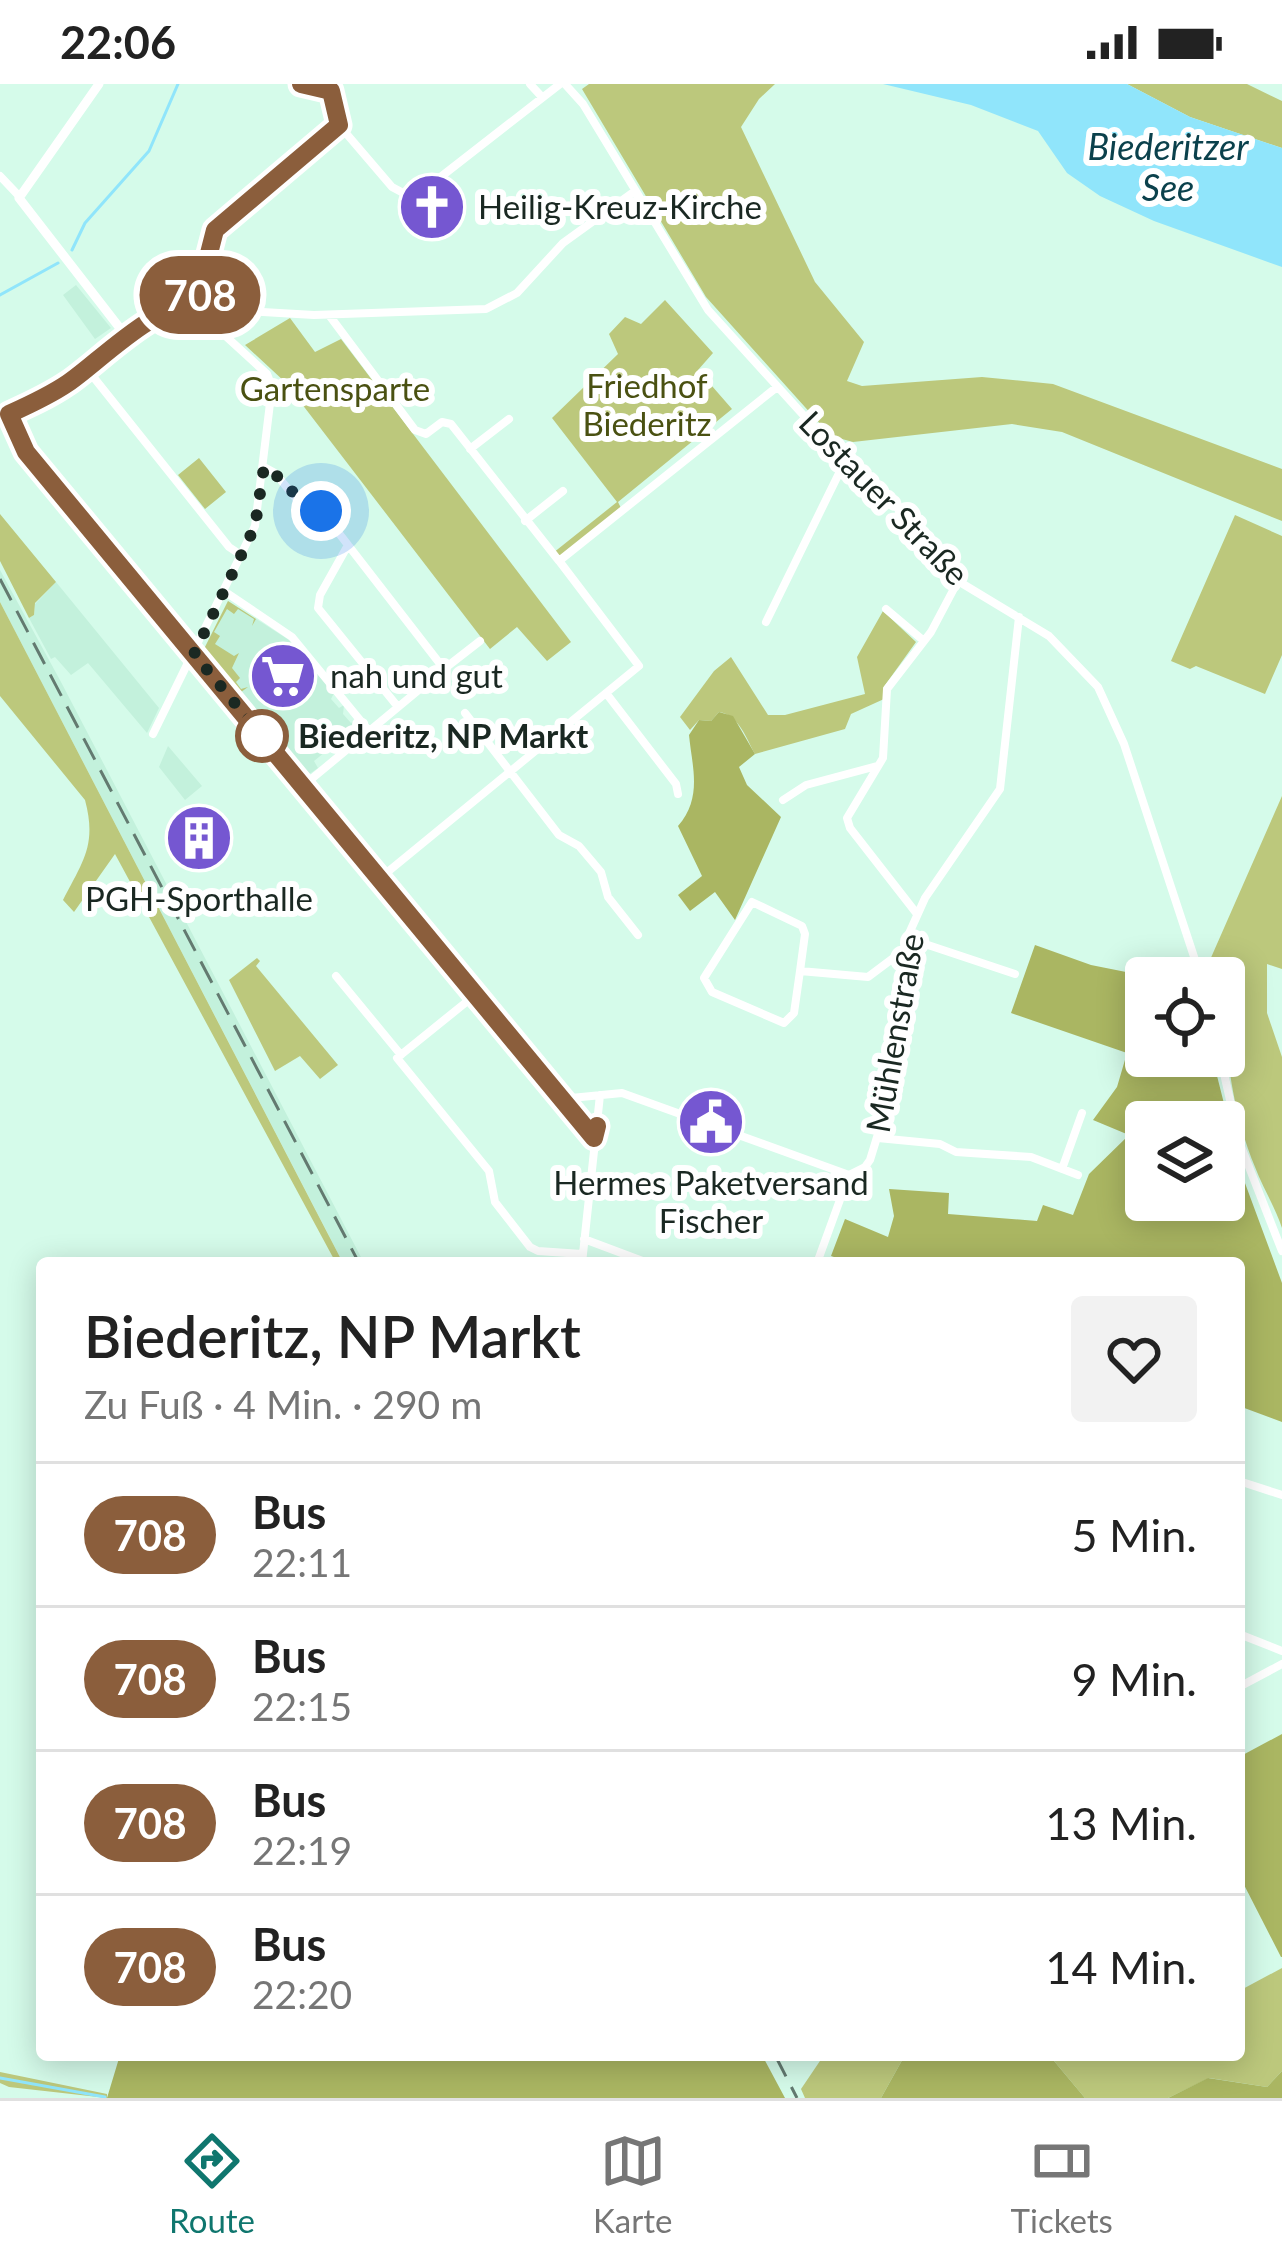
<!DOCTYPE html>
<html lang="de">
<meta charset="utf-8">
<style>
:root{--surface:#fff;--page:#f2f2f2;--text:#222;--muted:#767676;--line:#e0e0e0;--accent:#0f766e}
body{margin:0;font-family:Lato,sans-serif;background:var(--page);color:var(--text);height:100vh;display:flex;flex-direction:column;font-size:45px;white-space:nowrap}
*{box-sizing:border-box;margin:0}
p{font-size:39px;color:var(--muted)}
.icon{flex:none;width:66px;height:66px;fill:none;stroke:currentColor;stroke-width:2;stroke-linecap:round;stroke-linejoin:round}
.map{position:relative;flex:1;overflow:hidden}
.details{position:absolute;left:36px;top:1173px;width:1209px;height:804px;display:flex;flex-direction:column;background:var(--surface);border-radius:12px;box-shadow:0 6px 30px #0003}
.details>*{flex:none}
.badge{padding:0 24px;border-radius:39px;font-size:42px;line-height:78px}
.tools{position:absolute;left:1125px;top:873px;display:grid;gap:24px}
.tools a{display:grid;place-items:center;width:120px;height:120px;border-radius:12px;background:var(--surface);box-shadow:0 6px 30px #0003;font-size:60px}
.you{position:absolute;width:60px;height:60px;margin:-30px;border:9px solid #fff;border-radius:50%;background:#1a73e8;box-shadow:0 0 0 18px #1a73e833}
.map>.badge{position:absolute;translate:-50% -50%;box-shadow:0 0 0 6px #fff}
.round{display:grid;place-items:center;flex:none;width:126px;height:126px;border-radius:12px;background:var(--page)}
.summary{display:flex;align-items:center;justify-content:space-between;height:204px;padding:0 48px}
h1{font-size:57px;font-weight:600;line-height:90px}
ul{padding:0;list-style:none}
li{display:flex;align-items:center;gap:36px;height:144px;padding:0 48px;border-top:3px solid var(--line)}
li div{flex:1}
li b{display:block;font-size:45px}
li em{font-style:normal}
li .badge{min-width:132px;font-weight:700;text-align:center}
.status{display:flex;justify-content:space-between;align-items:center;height:84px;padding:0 60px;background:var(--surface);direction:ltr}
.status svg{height:33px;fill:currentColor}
.tab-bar{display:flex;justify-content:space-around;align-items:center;height:168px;border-top:3px solid var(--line);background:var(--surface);font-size:33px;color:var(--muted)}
.tab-bar a{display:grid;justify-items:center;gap:6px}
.tab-bar .current{color:var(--accent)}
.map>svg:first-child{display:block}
.built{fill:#c3f1dc}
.green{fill:#bcc87c}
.forest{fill:#aab662;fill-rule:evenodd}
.water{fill:#90e5fb}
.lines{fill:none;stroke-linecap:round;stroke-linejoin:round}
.stream{stroke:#90e5fb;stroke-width:3}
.minor{stroke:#fff;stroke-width:8}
.tertiary{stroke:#fff;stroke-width:9}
.rail{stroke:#637a70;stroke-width:3;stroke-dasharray:24 12;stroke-linecap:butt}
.line-casing{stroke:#fff;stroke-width:27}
.line{stroke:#8b5e3c;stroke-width:18}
.walk{stroke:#1a2822;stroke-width:12;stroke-dasharray:0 21.6}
.stop-dot{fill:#fff;stroke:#8b5e3c;stroke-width:6}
.labels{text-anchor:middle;stroke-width:12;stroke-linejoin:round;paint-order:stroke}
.poi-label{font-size:33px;fill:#1a2822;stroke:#fff;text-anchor:start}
.park-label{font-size:33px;fill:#4a5112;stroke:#fff}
.street-label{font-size:33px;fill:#1a2822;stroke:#fff}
.stop-label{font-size:33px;font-weight:bold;fill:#1a2822;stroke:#fff;text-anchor:start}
.water-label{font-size:36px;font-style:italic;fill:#0b414c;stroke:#fff}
</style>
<div class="status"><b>22:06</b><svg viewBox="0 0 49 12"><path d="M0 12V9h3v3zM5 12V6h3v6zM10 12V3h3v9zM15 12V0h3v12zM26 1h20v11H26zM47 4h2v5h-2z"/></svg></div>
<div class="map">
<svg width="1282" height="2014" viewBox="0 0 1282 2014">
<rect width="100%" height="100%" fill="#d5fbea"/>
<path class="built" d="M76,201l35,43 -16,11 -32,-44z
M0,486l61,112 303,581h-21l-19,-37 -324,-624z
M56,498l103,126 -12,25 -59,-70 -17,12 -16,-18 -4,2 -22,-41 5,-3 1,-11z
M228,517l61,39 45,53 -3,6 8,9 5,-3 -1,9 8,9 5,-3 -1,17 -7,-3 -11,9 4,6 -6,5 -5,-6 -16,13 4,7 -10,7 -7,-3 -99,-119z
M168,662l34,40 -17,14 -26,-33z"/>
<path class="green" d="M589,0h186l-16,15 -18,28 74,155 49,60 -17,39 15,5 120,-9 71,7 229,85v52l-220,-89 -50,-8 -159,18 -22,-6 -125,-139 -124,-208z
M1127,0h120l35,17v47l-92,-31z
M665,216l48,53 -15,17 34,39 -114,93 3,6 -62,49 -6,-4 64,-51 -65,-84 66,-64 -9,-20 16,-17 16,7z
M290,234l25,34 26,-13 230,303 -24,19 -30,-34 -27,22 -205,-267 -40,-37z
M199,374l27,34 -21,17 -27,-34z
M0,430l56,68 -21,21 -1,12 -5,3 -29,-57z
M1235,431l47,21v119l-17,39 -69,-28 -6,3 -19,-8z
M228,517l28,18 -4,7 2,-7 -16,-10 -4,5 -7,-5 -13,23 6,4 -5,8 19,12 5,-3 -7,15 8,10 -4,4 5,7 7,-2 -11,8 -35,-42z
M0,518l343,661h-7l-221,-409 -41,58 -11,-12c20,-39 34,-55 22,-100l-85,-104z
M883,527l33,31 -33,46 1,11 -33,15 -6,15 -90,25c-9,-16 -16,-39 -36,-42l-8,9 -12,-1 -9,10 -10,-13 34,-46 17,-14 37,58h17l80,-21 -8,-37z
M1282,712v173l-15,-5v49l15,44v171c-7,-21 -19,-40 -27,-61 -25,-61 -31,-125 -31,-189h-16l-2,-9z
M257,874l3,3 -4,5 82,99 -18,14 -20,-23 -25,15 -46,-91z
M1282,1884v103l-15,16 -58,-9 -41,20h-83l-36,-43h190v-64z
M824,1971h81l-24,43h-76l-4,-9z
M0,1988l107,22v4l-98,-11 -9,-4z"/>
<path class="forest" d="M719,628l14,4 22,38 -16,13 8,18 34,32 -46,103 -20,-28 -25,19 -12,-16 24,-19 -24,-50c25,-29 14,-59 11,-91l10,-15 12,1z
M1035,861l56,20 65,13h-10v78h66l30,119 40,108v139l-43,-16v-143h-388l-20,-7 14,-37 43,18 6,-21 -5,-27 60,4 -1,21 89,7 6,-16 30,10 16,-41 40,-39 -36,-15 24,-33 10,-34 -116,-40zM1146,1038h78v78h-78z
M1282,1650v223h-1l-42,-82v-118z
M120,1971h642l23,43h-678z
M905,1971h144l36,43h-204z
M1282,1987v27h-114l40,-20 59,9z"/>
<path class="water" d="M883,0h244l63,33 92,31v119l-128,-46 -54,-25 -33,-23 -29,-42 -67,-26z"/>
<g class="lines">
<path class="stream" d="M72,166l13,-27 64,-72 29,-67
M0,211l58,-32
M0,1994l105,19"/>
<path class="minor" d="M300,0l31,7
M331,0l8,41 53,62 15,8 31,-16 122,-95
M530,0l12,13
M565,0l18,20 125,206 118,130 47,39 85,102 91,55 49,51 26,57 77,234
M0,92l19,20
M196,224l118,7 172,-6 31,-16 46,-50 72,-52
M329,231l86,115 11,4 16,-12 9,2 108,137 218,-174
M122,254c26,-9 43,-37 73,-30l20,-78 124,-105
M87,285l142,178 12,8
M9,330l17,37 568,687
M470,365l39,-30
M264,383l11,6 23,28 26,13 120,155 36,-28
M525,437l38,-30
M348,461l-28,50 -2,13 80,99
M224,507l68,46 77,94
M886,525l38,32
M766,538l81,-165
M606,609l70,91 2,10
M465,629l94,122 20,11 22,26 7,25 30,38
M153,650l102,-208 17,-139 -5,-13 -72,-66
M303,702l141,-117
M783,716l23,-15 71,-19
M379,795l260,-213 -79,-104
M917,830l-67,-86 -3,-10 36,-60 4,-69 44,-57 27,-51
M907,854l108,36
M800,887l5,-37 -3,-8 -50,-24 -48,76 8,14 72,31 10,-10 6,-42 68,6 24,-18 12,-3
M336,892l65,79
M475,911l-78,63 92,113 6,31 35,45 8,4 44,3
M1220,972l20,88 42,107
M561,1015l61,-6 227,82
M878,1054l62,6 16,8 75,5 47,18
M1062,1085l20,-56
M849,1091l16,-8 5,-7 23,-75 14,-147 18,-40 75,-109 19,-172
M584,1155l64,24
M582,1179l18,-168
M817,1179l32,-88
M1239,1397l43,14
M1239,1550l43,17
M1239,1603l43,-23"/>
<path class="tertiary" d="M0,332l60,-27 62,-51 -3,-11 -100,-129 80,-114"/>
<path class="rail" d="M0,495l359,684
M775,1971l22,43"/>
</g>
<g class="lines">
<g class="line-casing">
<path id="line" d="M301,0l30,7 8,34 -124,105 -20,78c-36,-9 -97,55 -127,75 -19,13 -39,22 -59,31l17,38 568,686 3,-12"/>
</g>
<use href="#line" class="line"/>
<path class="walk" d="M262,652l-68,-82 61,-128 9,-59c24,13 25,30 57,44"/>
</g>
<defs>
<g id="church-disc" transform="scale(3.45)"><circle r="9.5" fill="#7557d1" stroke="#fff"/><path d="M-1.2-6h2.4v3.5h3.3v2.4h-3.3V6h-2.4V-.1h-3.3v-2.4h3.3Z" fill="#fff"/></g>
<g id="supermarket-disc" transform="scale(3.45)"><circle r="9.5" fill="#7557d1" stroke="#fff"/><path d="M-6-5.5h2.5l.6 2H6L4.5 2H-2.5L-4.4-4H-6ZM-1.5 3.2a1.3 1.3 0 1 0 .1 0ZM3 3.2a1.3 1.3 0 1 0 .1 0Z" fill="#fff"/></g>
<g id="building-disc" transform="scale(3.45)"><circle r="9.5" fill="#7557d1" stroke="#fff"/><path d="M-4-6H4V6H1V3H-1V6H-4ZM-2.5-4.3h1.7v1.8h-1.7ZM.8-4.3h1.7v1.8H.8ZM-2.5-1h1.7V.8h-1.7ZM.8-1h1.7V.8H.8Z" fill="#fff"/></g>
<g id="civic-disc" transform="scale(3.45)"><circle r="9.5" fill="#7557d1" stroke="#fff"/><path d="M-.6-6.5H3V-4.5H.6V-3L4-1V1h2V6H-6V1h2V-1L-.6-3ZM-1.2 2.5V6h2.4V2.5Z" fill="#fff"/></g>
</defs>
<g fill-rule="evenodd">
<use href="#church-disc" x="432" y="123"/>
<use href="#supermarket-disc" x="283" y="592"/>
<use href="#building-disc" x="199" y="754"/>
<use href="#civic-disc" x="711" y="1038"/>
</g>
<circle class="stop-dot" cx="262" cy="652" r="24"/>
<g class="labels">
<g class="poi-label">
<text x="478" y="135">Heilig-Kreuz-Kirche</text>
<text x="330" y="604">nah und gut</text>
<text x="199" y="827" text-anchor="middle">PGH-Sporthalle</text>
<text x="711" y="1111" text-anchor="middle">Hermes Paketversand<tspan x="711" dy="38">Fischer</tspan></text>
</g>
<g class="park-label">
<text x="647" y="314">Friedhof<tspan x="647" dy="38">Biederitz</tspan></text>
<text x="335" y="317">Gartensparte</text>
</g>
<g class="street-label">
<text transform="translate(884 414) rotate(46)" y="12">Lostauer Straße</text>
<text transform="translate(895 949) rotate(-80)" y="12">Mühlenstraße</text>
</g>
<g class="stop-label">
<text x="298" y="664">Biederitz, NP Markt</text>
</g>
<g class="water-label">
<text x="1168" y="76">Biederitzer<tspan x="1168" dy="41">See</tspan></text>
</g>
</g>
</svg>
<div class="tools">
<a><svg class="icon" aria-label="locate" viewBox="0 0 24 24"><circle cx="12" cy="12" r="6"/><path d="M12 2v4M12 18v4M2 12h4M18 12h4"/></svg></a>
<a><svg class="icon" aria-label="layers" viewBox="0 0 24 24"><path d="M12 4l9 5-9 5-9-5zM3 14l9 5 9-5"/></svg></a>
</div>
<div class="you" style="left:321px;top:427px"></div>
<b class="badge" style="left:200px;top:211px;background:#8b5e3c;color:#fff">708</b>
<section class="details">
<div class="summary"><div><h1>Biederitz, NP Markt</h1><p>Zu Fuß · 4 Min. · 290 m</p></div><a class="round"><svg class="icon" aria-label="heart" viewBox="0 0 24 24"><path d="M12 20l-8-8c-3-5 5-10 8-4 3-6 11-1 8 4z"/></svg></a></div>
<ul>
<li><span class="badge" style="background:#8b5e3c;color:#fff">708</span><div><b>Bus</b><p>22:11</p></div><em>5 Min.</em></li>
<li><span class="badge" style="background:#8b5e3c;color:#fff">708</span><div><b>Bus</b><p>22:15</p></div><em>9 Min.</em></li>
<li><span class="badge" style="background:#8b5e3c;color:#fff">708</span><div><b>Bus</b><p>22:19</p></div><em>13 Min.</em></li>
<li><span class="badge" style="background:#8b5e3c;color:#fff">708</span><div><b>Bus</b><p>22:20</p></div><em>14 Min.</em></li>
</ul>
</section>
</div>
<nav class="tab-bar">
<a class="current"><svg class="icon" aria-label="directions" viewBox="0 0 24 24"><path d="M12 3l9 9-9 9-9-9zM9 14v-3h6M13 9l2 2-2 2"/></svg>Route</a>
<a><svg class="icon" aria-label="map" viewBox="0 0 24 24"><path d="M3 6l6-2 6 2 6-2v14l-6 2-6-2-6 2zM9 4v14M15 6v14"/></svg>Karte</a>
<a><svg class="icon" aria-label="tickets" viewBox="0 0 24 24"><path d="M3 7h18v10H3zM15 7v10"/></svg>Tickets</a>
</nav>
